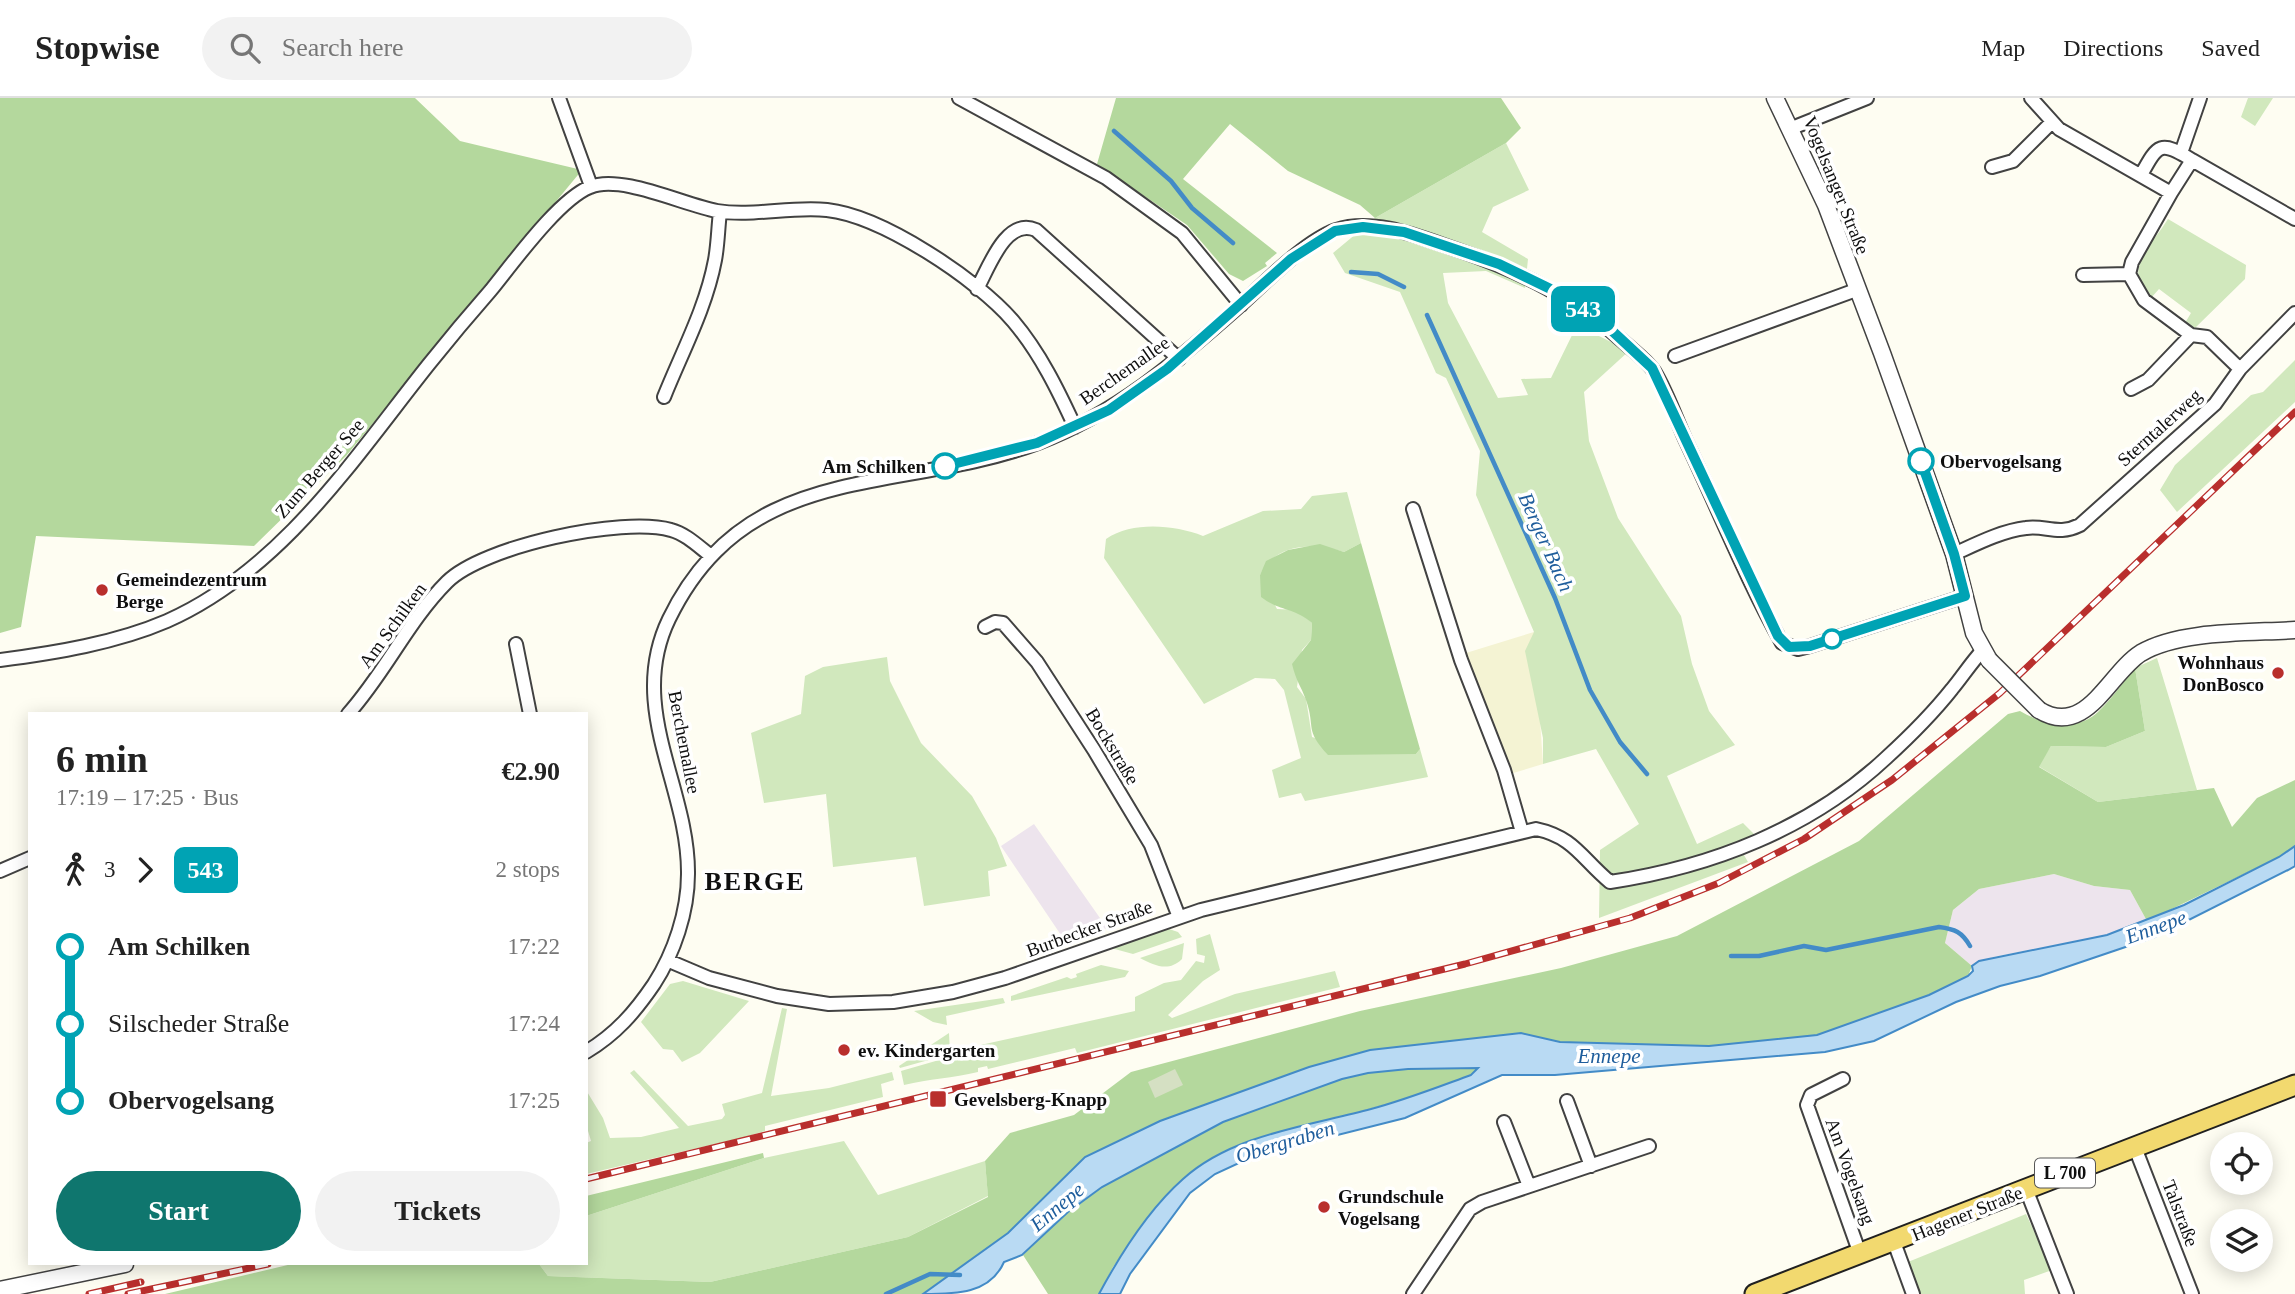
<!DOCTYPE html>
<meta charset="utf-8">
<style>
:root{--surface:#fff;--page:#f2f2f2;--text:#222;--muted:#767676;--line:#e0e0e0;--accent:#0f766e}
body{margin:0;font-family:"Times New Roman",serif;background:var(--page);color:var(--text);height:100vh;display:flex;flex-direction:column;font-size:26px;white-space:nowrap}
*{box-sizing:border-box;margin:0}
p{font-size:23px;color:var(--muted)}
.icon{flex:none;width:38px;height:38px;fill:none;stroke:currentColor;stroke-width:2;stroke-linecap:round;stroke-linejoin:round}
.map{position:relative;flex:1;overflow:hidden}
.side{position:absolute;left:28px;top:614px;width:560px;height:553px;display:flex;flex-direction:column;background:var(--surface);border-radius:0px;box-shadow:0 4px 18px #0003}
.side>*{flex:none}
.badge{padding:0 14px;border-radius:10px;font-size:24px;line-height:46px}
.buttons{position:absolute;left:2210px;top:1034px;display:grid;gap:14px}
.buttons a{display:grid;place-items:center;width:63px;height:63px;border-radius:50%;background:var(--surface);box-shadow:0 4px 18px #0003;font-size:35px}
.map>.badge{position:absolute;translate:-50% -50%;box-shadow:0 0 0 4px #fff}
.legs{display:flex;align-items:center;gap:10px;height:77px;padding:0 28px;font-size:23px}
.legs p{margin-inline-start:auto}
.overview{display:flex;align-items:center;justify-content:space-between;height:119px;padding:0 28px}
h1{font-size:38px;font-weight:700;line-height:52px}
.button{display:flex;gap:14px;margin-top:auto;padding:14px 28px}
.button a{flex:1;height:80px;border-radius:42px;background:var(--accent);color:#fff;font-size:28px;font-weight:700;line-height:80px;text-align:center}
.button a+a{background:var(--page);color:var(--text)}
ul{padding:0 28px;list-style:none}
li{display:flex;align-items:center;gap:24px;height:77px;font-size:26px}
li i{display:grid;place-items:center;width:10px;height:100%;margin:0 9px;background:currentColor}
li i::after{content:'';width:18px;height:18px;margin:-9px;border:5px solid;border-radius:50%;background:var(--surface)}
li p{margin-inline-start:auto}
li:first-child i{background:linear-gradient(#0000 50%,currentColor 0)}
li:last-child i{background:linear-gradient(currentColor 50%,#0000 0)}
header{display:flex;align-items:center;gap:42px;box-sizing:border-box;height:98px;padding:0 35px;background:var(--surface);border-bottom:2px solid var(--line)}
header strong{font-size:33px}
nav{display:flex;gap:38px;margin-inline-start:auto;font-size:24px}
.search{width:490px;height:63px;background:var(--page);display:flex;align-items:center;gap:18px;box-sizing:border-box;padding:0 24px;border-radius:38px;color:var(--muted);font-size:26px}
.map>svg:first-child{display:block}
.industrial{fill:#ede4ed}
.farmland{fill:#f4f3d3}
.green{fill:#d1e8bd}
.forest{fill:#b4d89d}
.cemetery{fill:#d5e0c3}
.water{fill:#b9daf3;stroke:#438bc7;stroke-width:2}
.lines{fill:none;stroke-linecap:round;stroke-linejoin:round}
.stream{stroke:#438bc7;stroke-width:4.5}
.minor-casing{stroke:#424242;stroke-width:16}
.tertiary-casing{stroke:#424242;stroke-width:19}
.primary-casing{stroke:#202020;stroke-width:23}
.minor{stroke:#fff;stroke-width:12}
.tertiary{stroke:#fff;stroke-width:16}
.primary{stroke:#f2d96f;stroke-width:19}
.rail-casing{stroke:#b92f2d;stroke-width:7}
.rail{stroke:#fff;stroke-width:4.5;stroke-dasharray:13;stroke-linecap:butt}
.tertiary-bridge-casing{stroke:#424242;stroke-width:19;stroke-linecap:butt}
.tertiary-bridge{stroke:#fff;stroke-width:16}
.line-1-casing{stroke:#fff;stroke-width:16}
.line-1{stroke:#00a3b4;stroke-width:10}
.stop-1-dot{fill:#fff;stroke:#00a3b4;stroke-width:3.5}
.poi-dot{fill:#b92f2d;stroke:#fff;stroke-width:2.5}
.labels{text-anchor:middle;stroke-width:7;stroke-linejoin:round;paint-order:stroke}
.shield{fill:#fff;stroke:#575757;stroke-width:2}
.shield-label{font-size:18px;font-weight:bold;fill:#0f0f0f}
.street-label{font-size:19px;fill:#0f0f0f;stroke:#fff}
.stop-label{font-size:19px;font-weight:bold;fill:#0f0f0f;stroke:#fff;text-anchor:start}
.poi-label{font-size:19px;font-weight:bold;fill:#0f0f0f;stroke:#fff;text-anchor:start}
.water-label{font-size:21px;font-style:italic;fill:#1e5d9c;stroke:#fff}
.district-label{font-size:26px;font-weight:bold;letter-spacing:2px;fill:#0f0f0f;stroke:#fff}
</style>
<header>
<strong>Stopwise</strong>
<div class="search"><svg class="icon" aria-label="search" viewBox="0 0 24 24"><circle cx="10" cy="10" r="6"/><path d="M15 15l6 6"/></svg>Search here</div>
<nav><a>Map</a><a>Directions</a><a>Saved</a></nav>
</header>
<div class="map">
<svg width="2295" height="1196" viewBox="0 0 2295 1196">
<rect width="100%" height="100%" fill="#fefdf2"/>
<path class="industrial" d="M1034,726l73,104 -10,6 -23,1 -9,6 -64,-95z
M2054,776l40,12 36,4 17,31 -40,14 -114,22 -21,9 -27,-23 8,-33 26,-21z"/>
<path class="farmland" d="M1534,534l9,132 -33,10 -44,-121z"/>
<path class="green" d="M2248,0h25l-18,28 -14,-9z
M1506,45l23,47 -36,17 -11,25 46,27 -3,29 -39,-17 -43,2 5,30 50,95 30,-3 -7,-16 30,-1 26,-53 52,26 -45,41 5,49 29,77 63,98 11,48 17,47 26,34 -68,31 30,68 46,-21 12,12 -18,8 11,19 -149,56 1,-68 39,-26 -43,-75 -53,15v-26l-18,-87 9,-19 -58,-137 4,-44 -34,-73 -10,-5 -36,-81 -55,-19 -12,-20 42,-35z
M2168,121l78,46 -1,14 -50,49 -10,-5 6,-10 -32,-24 -8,9c-32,-26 4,-57 17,-79z
M2295,262v42l-118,110 -17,-22 15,-25 76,-70 12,-3z
M1347,394l14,51 -17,9c-30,-10 -69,-9 -84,23l17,34 21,1 14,13 -1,17 -9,10 -5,37 9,12 6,38 51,16 53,1 4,-5 8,28 -123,24 -4,-8 -22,5 -7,-28 29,-12 -17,-68 -9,-11 -20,-1 -51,26 -100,-146 2,-19c27,-18 68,-14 97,-3l60,-25 38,-2 11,-13z
M887,559l3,24 31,62 51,53 24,42 11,28 -19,5 2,25 -66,10 -8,-49 -83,10 -7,-73 -62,9 -13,-70 50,-19 4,-38 18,-9z
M2157,560l40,132 -99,12 -60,-36 13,-20 55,1 39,-16 -10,-63z
M1166,830l12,4 4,5 -49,17 -22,-6z
M1210,836l10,36 -17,11 -35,34 4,3 63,-24 100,-23 5,16 -263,66 -2,-5 -87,21 -1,-3 -9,2v4c-25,6 -49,7 -74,13l-3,-14 52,-15v-5l182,-40v-14l29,-14 17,-3 15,-19 8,2 1,-7 -8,-2 -1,-15z
M1184,845l-2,16c-13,13 -27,7 -42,-1z
M1101,867l28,6 -4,6 -114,24v-5l56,-19 4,2 6,-2 -1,-3z
M683,883l66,20 -49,52 -18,9 -9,-12 -10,-1 -22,-27 29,-38z
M1003,900l2,5 -59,13 1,9 -14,-3 -19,-11z
M782,910l5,1 -16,87 58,-8 63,-16 2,8 -13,4 2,13 -118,29v5l-20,6 -159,37v-31l5,-2 -5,-17v-34l17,28 7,20 31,-1 38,-9 -49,-55 4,-3 54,56 34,-7 3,-4 -3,-11 40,-11z
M949,935l1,21 -50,14 -1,-2z
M844,1043l34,54 107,-34 3,35 -80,41 -198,45 -162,-6 -9,-12h47v-48l178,-58z
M2026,1116l26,56 -28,10 1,14h-105l-12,-32z"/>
<path class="forest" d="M0,0h415l45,43 122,29 -236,286 -92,90 -218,-10 -15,91 -21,6z
M1116,0h385l20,30 -15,15 -131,75 -15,-13 -72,-34 -58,-47 -47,55 94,74 -12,10 2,3 -24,15 -14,-7 -42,-49 -90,-61z
M1361,445l59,206 -4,5 -88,1c-24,-26 -12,-26 -22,-55 -5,-14 -10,-19 -14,-36l19,-24 1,-17c-19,-16 -31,-11 -51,-26l-1,-22 6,-14 22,-11 32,-6 24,8z
M2135,570l10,63 -39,16 -55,-1 -12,21 59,35 116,-14 18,39 25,-29 38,-18v66l-16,11 -132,64 -17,-31 -36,-4 -40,-12 -75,15 -26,21 -8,33 27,23 -4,10 -39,19 -112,40 -108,11 -149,-4 -39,-9 -151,17 -61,17 -149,54 -75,36 -77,76 -85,61h-758l127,-30h247l9,12 162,6 198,-45 80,-40 -3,-36 25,-28 64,-18 57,-43 229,-61 201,-43 116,-32 182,-95 149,-127 12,-3c20,12 47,20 70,7 13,-7 34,-37 45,-50z
M1479,970l-7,7 -71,25 -170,48 -81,66 -37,53 -14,27h-51l-25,-39 45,-43 34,-25 121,-65 119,-43 26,-6 40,-4z
M763,1055l1,5 -178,58v-20z"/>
<path class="cemetery" d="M1175,971l8,16 -28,13 -7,-16z"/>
<path class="water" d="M2295,748v20l-7,4 -133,67 -115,39 -40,10 -44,16 -82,39 -49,11 -270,23h-53l-97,43 -151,38 -39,18 -25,19 -60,81 -10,20h-21c22,-41 49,-84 84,-115 50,-45 126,-53 188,-70 34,-9 67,-22 100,-34l7,-7 -70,1 -40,4 -26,6 -119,43 -121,65 -34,25 -46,43 -18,7c-14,32 -48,32 -81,32l85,-61 77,-76 75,-36 149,-54 61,-17 151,-17 39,9 149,4 108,-11 112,-40 39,-19 5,-5 -1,-5 7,-5 128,-26 77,-30 95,-48z"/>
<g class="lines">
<path class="stream" d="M1114,33l57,50 21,27 41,35
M1351,174l27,2 26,13
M1427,217l128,283 35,92 30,52 27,32
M1731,858h28l45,-10 22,4 113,-23c16,2 23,5 31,19
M886,1196l44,-20 30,1"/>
<g class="minor-casing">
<path id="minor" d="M559,0l32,88
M959,0l147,80 76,55 59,72
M2031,0l28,31 112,64 21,-33c-32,-20 -34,-16 -51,15
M1792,30l75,-30
M2181,55l19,-55
M2192,62l103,59
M1992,69l21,-6 38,-38
M2171,95l-39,69 -3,12 15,26 47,35 16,2 33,32
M2083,177l46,-1
M977,191c12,-22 29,-72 59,-59l143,129
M1675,258l181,-66
M2131,291l17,-9 43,-45
M664,299c18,-45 42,-89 51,-137 3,-16 3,-32 5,-48
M1413,411l48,151 43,110 18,62
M1954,456c22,-10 47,-23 72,-26 20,-3 32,8 54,-3l135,-121 25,-35 55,-56
M985,529l10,-5 8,1 34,39 57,88 57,95 28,72
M516,546l14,70
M0,562c55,-7 116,-17 167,-39 115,-51 187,-163 262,-257 20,-25 41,-50 62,-74 22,-27 68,-91 99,-103 31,-13 94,18 127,24 35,6 74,-5 110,-1 55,6 150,69 186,111 27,32 45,69 62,106
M348,616c37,-41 60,-93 99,-132 36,-36 176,-66 224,-52 15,4 27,16 40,26
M0,773l30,-13
M669,863l40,17 68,18 52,8 64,-2 60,-10 52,-14 196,-68 335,-81c38,8 46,30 74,53 101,-15 200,-53 276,-124 23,-21 47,-45 66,-69 10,-12 19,-26 30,-38
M586,954c30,-18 49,-40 68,-68 20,-31 34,-72 34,-110 1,-87 -62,-166 -19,-255 78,-161 229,-124 369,-176 77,-29 138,-81 199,-135 26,-23 66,-66 99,-78 39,-13 86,8 122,20 63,22 119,49 168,94 9,8 21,17 28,27 13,21 22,48 32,70 32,67 60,138 96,202l16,6 12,-3 155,-50
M1843,981l-32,16 -4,10 53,149
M1567,1003l24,65
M1504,1024l25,64
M2134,1047l58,149
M2026,1091l41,105
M1894,1144l19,52
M1413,1196l57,-85 12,-7 167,-56"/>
</g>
<g class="tertiary-casing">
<path id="tertiary" d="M1775,0l51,107 56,148 72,201 20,79 15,27
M2039,612c47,29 70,-37 102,-57 39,-23 109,-20 154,-23
M0,1192l125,-26"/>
</g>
<g class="primary-casing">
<path id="primary" d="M1755,1196l540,-209"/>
</g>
<use href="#minor" class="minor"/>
<use href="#tertiary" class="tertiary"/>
<use href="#primary" class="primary"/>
<g class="rail-casing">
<path id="rail" d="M586,1081l879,-215 165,-46 89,-35 85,-44 88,-59 108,-87 295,-281
M89,1196l52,-12
M128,1196l140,-30"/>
</g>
<use href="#rail" class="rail"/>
<g class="tertiary-bridge-casing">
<path id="tertiary-bridge" d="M1989,562l50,50"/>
</g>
<use href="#tertiary-bridge" class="tertiary-bridge"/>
</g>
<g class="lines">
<g class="line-1-casing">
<path id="line-1" d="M945,368l92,-23 72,-33 58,-41 124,-110 44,-28 28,-4 41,5 95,32 68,33 41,30 44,41 126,268 11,11 21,-1 155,-50 -11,-42 -33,-93"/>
</g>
<use href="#line-1" class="line-1"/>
</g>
<g class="stop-1-dot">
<circle cx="1921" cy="363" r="12"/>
<circle cx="945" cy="368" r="12"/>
<circle cx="1832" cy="541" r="9"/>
</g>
<g class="poi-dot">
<circle cx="102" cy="492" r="7"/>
<circle cx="2278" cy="575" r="7"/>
<circle cx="844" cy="952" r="7"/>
<rect x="929" y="992" width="18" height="18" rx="3.5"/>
<circle cx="1324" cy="1109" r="7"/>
</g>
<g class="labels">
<rect class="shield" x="2035" y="1060.5" width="60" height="29" rx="5"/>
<g class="shield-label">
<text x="2065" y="1081">L 700</text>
</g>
<g class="street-label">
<text transform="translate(1837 87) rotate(68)" y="7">Vogelsanger Straße</text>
<text transform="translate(1124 272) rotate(-35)" y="7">Berchemallee</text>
<text transform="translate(2159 329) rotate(-42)" y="7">Sterntalerweg</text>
<text transform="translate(319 370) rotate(-49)" y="7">Zum Berger See</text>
<text transform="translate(392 527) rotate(-54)" y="7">Am Schilken</text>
<text transform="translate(685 644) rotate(79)" y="7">Berchemallee</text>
<text transform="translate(1113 648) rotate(59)" y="7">Bockstraße</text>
<text transform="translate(1089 830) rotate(-20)" y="7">Burbecker Straße</text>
<text transform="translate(1851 1073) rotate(70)" y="7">Am Vogelsang</text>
<text transform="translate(1967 1115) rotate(-22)" y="7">Hagener Straße</text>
<text transform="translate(2181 1115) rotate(69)" y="7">Talstraße</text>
</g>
<g class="stop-label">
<text x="1940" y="370">Obervogelsang</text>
<text x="926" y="375" text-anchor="end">Am Schilken</text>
</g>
<g class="poi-label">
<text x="116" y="488">Gemeindezentrum<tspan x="116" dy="22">Berge</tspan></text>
<text x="2264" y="571" text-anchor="end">Wohnhaus<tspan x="2264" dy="22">DonBosco</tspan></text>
<text x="858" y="959">ev. Kindergarten</text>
<text x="954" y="1008">Gevelsberg-Knapp</text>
<text x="1338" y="1105">Grundschule<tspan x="1338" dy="22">Vogelsang</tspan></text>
</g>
<g class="water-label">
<text transform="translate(1546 444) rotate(66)" y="7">Berger Bach</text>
<text transform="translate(2156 829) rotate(-20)" y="7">Ennepe</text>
<text x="1609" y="965">Ennepe</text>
<text transform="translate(1285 1044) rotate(-17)" y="7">Obergraben</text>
<text transform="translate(1057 1109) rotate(-40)" y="7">Ennepe</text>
</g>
<g class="district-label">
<text x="755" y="792">BERGE</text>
</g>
</g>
</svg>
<div class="buttons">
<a><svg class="icon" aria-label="locate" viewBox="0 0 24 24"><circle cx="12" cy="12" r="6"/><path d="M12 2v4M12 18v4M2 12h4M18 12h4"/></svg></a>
<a><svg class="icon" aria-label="layers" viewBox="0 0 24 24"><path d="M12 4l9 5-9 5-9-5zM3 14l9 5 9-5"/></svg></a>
</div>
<b class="badge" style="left:1583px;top:211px;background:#00a3b4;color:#fff">543</b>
<section class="side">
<div class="overview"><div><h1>6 min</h1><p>17:19 – 17:25 · Bus</p></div><b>€2.90</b></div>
<div class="legs"><svg class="icon" aria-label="walk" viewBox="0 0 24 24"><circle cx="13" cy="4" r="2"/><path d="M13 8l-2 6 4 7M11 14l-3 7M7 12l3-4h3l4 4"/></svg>3<svg class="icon" aria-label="forward" viewBox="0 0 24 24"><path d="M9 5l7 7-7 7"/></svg><b class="badge" style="background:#00a3b4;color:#fff">543</b><p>2 stops</p></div>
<ul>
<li><i style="color:#00a3b4"></i><b>Am Schilken</b><p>17:22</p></li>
<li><i style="color:#00a3b4"></i><span>Silscheder Straße</span><p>17:24</p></li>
<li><i style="color:#00a3b4"></i><b>Obervogelsang</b><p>17:25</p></li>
</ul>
<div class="button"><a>Start</a><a>Tickets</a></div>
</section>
</div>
